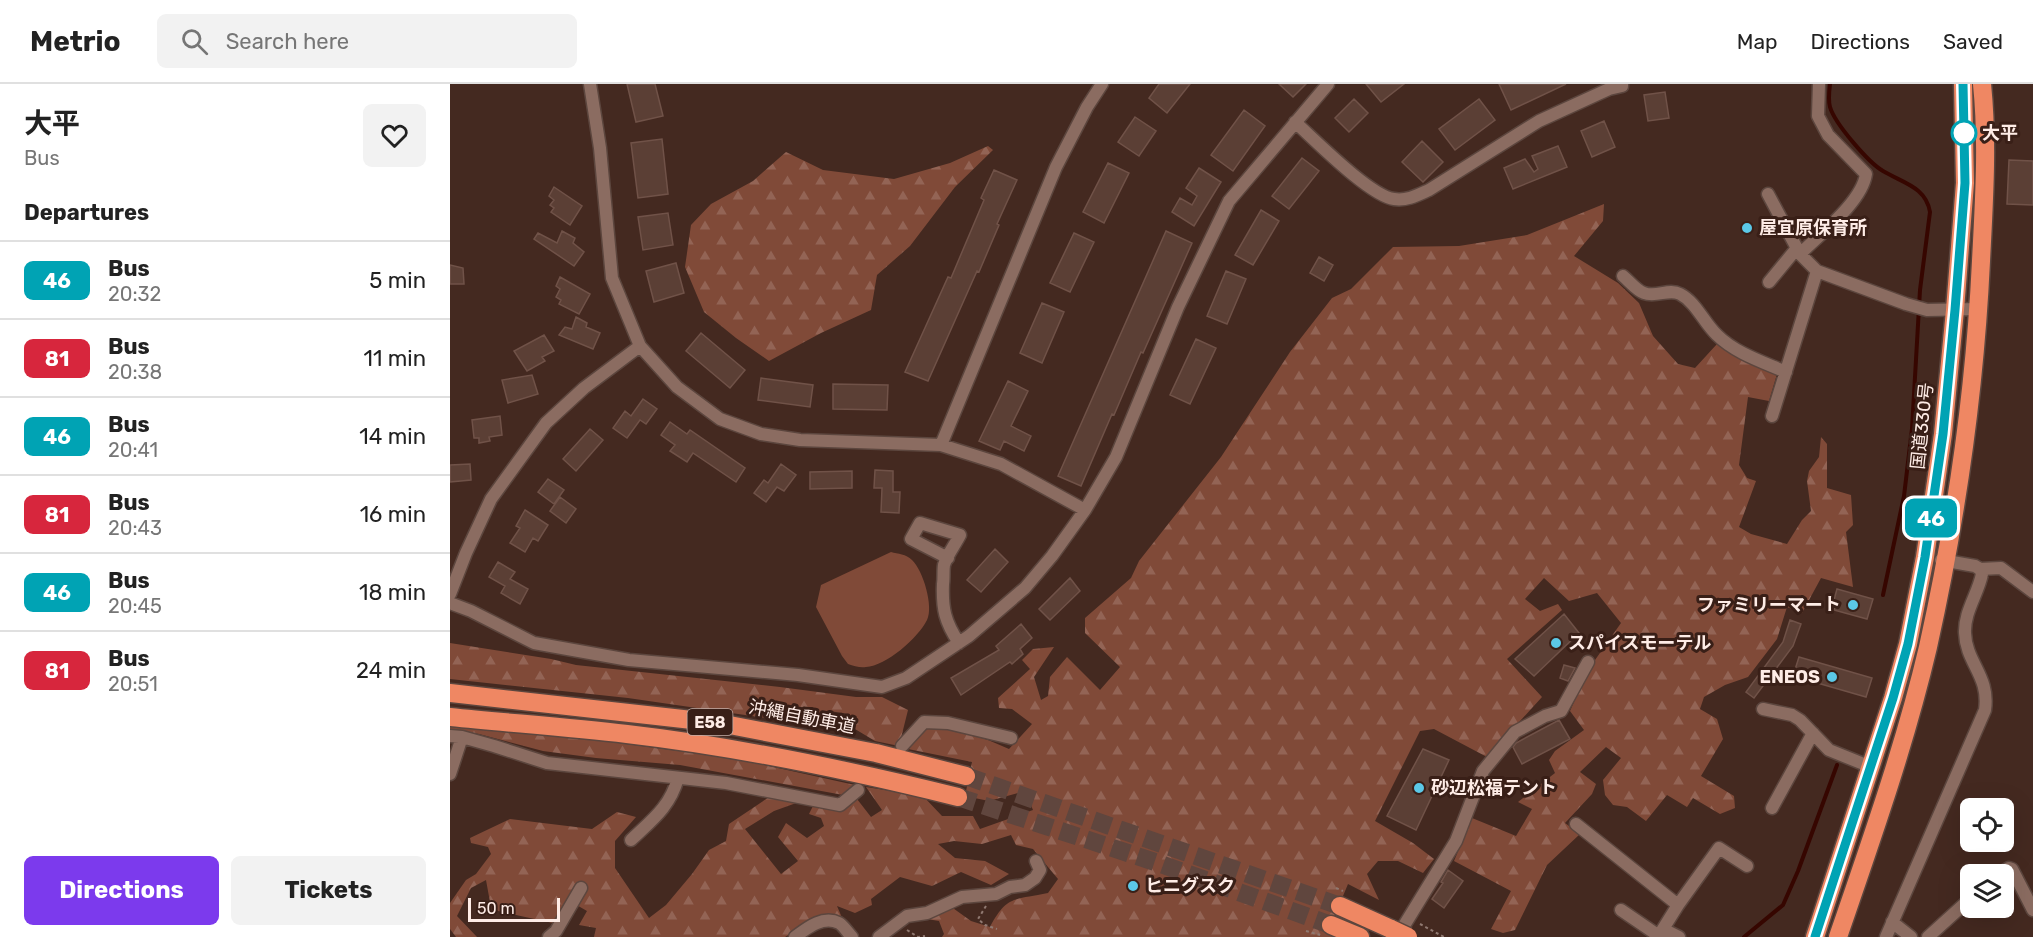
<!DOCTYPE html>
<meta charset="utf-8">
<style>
:root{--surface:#fff;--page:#f2f2f2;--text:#222;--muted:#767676;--line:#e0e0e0;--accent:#7c3aed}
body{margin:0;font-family:Rubik,"Noto Sans JP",sans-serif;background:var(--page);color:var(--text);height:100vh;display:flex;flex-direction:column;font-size:22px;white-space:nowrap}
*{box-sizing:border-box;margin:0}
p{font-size:20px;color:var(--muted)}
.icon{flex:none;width:33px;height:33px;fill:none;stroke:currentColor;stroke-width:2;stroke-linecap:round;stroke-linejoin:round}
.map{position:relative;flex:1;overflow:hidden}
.details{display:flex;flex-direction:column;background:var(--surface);width:450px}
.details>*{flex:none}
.badge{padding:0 12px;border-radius:9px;font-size:21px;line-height:39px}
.buttons{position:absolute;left:1510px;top:714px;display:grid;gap:12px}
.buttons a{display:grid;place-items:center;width:54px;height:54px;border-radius:9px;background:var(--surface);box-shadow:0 6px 24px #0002;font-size:30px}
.scale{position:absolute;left:18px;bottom:15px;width:92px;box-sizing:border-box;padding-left:6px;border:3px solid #feece6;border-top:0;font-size:16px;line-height:21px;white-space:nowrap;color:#feece6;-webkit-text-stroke:4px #391f17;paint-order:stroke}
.map>.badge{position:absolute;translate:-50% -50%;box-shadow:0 0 0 3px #fff}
h2{padding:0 24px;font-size:22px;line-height:54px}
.round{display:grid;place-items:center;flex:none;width:63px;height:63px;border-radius:9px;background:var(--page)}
.head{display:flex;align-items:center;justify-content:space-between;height:102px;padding:0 24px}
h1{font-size:28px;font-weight:700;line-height:45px}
.button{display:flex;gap:12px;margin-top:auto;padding:12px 24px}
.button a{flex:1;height:69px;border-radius:9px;background:var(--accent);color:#fff;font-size:24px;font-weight:700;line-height:69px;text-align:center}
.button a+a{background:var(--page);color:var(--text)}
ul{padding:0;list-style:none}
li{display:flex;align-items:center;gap:18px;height:78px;padding:0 24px;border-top:2px solid var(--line)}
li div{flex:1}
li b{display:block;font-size:22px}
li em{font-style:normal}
li .badge{min-width:66px;font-weight:700;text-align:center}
header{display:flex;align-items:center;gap:36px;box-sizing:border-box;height:84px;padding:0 30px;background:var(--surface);border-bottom:2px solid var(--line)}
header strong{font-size:28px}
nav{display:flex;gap:33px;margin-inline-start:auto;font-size:21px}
.search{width:420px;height:54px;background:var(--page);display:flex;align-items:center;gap:15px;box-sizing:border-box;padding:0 21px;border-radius:9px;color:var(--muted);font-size:22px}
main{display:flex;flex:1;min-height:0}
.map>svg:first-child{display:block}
.forest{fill:url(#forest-firs)}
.pitch{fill:#804a38}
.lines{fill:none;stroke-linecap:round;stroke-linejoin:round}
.stream{stroke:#360600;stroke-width:4}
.building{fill:#5b3f35;stroke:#705248;stroke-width:1.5}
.highway-tunnel{stroke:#60463e;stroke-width:18;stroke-dasharray:18 9;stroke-linecap:butt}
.minor-casing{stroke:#5c463e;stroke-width:15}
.highway-casing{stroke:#5c463e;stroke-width:21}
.path{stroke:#907971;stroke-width:2;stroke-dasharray:3 3;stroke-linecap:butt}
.minor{stroke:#8b6c61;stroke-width:12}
.highway{stroke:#ef8763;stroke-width:18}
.highway-bridge-casing{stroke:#5c463e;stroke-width:21;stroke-linecap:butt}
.highway-bridge{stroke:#ef8763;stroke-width:18}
.line-casing{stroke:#fff;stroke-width:14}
.line{stroke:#00a3b4;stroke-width:9}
.stop-dot{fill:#fff;stroke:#00a3b4;stroke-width:3}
.poi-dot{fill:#5bc8e7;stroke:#391f17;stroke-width:2}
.labels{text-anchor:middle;stroke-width:6;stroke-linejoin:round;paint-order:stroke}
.shield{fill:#391f17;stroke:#c3aea8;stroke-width:1.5}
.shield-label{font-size:16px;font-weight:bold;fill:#feece6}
.stop-label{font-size:18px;font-weight:bold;fill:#feece6;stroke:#391f17;text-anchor:start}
.poi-label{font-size:18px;font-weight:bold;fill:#feece6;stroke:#391f17;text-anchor:start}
.street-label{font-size:18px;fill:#feece6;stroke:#391f17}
</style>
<header>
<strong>Metrio</strong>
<div class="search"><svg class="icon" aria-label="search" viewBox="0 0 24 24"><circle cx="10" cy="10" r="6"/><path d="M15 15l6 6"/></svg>Search here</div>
<nav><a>Map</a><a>Directions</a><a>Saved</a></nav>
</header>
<main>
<section class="details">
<div class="head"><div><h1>大平</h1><p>Bus</p></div><a class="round"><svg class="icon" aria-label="heart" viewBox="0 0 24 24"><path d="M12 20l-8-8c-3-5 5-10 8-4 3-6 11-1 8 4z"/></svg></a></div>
<h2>Departures</h2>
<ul>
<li><span class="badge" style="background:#00a3b4;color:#fff">46</span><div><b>Bus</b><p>20:32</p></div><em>5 min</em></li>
<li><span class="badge" style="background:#d7263d;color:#fff">81</span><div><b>Bus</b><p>20:38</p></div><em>11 min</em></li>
<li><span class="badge" style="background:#00a3b4;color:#fff">46</span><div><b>Bus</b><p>20:41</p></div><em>14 min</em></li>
<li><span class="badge" style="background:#d7263d;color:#fff">81</span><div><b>Bus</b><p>20:43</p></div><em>16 min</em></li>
<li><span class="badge" style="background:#00a3b4;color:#fff">46</span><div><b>Bus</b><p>20:45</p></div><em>18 min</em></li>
<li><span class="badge" style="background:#d7263d;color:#fff">81</span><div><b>Bus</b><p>20:51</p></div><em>24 min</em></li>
</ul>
<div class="button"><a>Directions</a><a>Tickets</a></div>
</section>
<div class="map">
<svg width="1583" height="853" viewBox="0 0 1583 853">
<defs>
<pattern id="forest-firs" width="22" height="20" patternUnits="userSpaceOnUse" patternTransform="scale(1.5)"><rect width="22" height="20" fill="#804a38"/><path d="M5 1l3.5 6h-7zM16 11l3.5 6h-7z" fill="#936455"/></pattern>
</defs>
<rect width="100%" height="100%" fill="#442920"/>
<path class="forest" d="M538,62l5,4 -38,37 -45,59 -33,29 -6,35 -50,23 -52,28 -33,-23 -32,-26 -19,-45 6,-42 20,-21 42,-23 33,-29 37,18 71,9 56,-16z
M1154,120l-1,17 -29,35 44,27 21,20 14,33 25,28 17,4 22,-24 17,12 43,18 -8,27 -21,-4 -9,68 8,13 9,3 -17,46 12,7 36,10 15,-24 9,-9 -4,-30 2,-10 10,-14 2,-20 6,7v44l24,7 2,30 -7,7 7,55 -32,-9 -19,35 -15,-6 -10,32 -29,38 -23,8 -21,12 -4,12 17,10 6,20 -22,37 33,20 1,12 -15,6 -27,-16 -6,9 -20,-12 -21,26 -19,-14 -14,-2 -8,-10 -2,-15 18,-22 -15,-11 -26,25 16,12 -4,10 -27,29 15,11 -33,31 -32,65 -12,3 -12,-4 20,-38 -57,-30 18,-43 44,18 16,-27 -14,-7 37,-29 -6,-13 6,-9 29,-21 -14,-19 18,-41 33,-47 -24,-30 -28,8 -25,-23 -19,21 15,12 18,-7 4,6 -55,49 35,38 -55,60 -53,-28 -14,2 -45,90 38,22 21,16 -11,14 -25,-12h-20l-11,13 12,26 -31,-16 -20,48 7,5h-393l2,-3 -5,-13 -18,-3 29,-12 21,15 19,6c17,-32 25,-27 58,-34l10,-14 -25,-30 -17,-4 -5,-10 -29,9 -28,-3 -16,3 17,14 30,3 24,13 -18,11 -30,-13 -29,14 -32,-9 -29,22 1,6 -17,8 -18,-7 6,14 -20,-6 -38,23h-191l2,-9 -17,-3 8,-14 -19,-11 -15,23 -55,-12 -8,-9 -4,-22 -15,8 -14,28 20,21h-21l-6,-8v-26l16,-23 10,-6 15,-20 -3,-7 -17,-4 -1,-5 40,-19 82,10 25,-17 19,5 -21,24v27l34,50 17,-13 26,-31 17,-24 17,-9 3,-17 40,-27 30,5 -25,9 -29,18 36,45 17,-13 -20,-24 8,-14 21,15 17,-12 -3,-8 -12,-4 4,-8 27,3 17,-10 14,18 11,-7 -16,-23 57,9 19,20h31l7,13 53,-19 -8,-19 -36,10 -24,-5 7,-34 -64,-13 19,-24c29,3 56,12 82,24l23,-25 -20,-15 -13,-1 -1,-10 32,-29 -8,-9 11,-11 21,-2 -20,30 7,23 7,-4 2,-19 17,-20 33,33 20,-23 -35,-34v-15l46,-40 8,-17 82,-104 69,-105 42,-54 19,-9 42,-42 66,-1 68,-11z
M0,559l101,16 25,6 204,22 76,10h26l26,13 -9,36 -24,-5 -25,-15v-12l-21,-3 -7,15 -194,-28 -178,-19z
M0,641l108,10 174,23 123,27 -12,10 -163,-30 -84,-7 -53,-7 -64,-17 -29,-4z"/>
<path class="pitch" d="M441,468c7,2 15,2 21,8 11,10 22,47 15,60 -9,18 -41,46 -61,47 -6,1 -12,-1 -18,-3l-6,-8 -26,-49 5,-22z"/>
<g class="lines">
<path class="stream" d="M1380,0c-1,8 -2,16 0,23 5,17 39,56 53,64 20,12 43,16 47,41l-10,78 -8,139 -8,67 -21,99
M1294,853l39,-32 15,-34 39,-106"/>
</g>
<path class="building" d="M177,0h28l8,32 -27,6z
M709,0h31l-23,29 -18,-15z
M829,0h27l-13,13z
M916,0h38l-23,18z
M1049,0h67l-55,26z
M1215,8l4,26 -21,3 -4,-26z
M904,15l14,14 -19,19 -14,-14z
M1029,15l16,21 -40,30 -16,-21z
M794,26l21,16 -32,45 -22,-16z
M685,33l21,14 -17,25 -21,-14z
M1154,37l11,26 -23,10 -11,-26z
M212,55l6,55 -30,4 -7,-55z
M972,57l21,21 -20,20 -21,-20z
M1108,62l9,21 -54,22 -9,-21 21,-9 9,13 4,-3 -6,-13z
M852,74l17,13 -30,38 -17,-13z
M1559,76l24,1v44l-26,-1z
M658,79l21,10 -25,50 -21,-11z
M749,84l22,14 -27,44 -22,-14 8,-14 12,7 5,-9 -11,-8z
M544,86l23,10 -20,44 2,1 -20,47 -2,-1 -49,110 -23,-9 43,-95 3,1 33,-78 -3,-2z
M104,103l28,19 -12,19 -19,-13 3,-4 -4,-3 4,-5 -5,-4z
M811,126l18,11 -26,44 -18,-10z
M218,129l5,32 -30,5 -5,-33z
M112,147l13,7 -2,5 11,9 -10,14 -40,-27 4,-6 19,10z
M716,147l26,12 -49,110 -2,-1 -27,63 -2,-1 -31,72 -23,-10z
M624,149l20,9 -24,50 -20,-9z
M869,173l14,8 -9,16 -14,-8z
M226,179l8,30 -30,9 -8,-31z
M0,181l13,3 1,16h-14z
M776,187l20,8 -19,45 -20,-8z
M110,193l30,17 -11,20 -20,-10 2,-4 -5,-3 4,-8 -4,-3z
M592,219l22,9 -22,51 -22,-10z
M126,233l11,6 -1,4 14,6 -7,16 -34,-14 6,-8 7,2z
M251,249l44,37 -15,18 -44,-37z
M94,251l10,16 -12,6 3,4 -18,10 -13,-20z
M746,255l20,9 -26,56 -20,-9z
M82,291l6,19 -30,9 -6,-23z
M311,294l52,7 -3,22 -52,-7z
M558,297l20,10 -17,35 20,10 -7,15 -20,-10 -4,9 -21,-9z
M383,300l55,1 -1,25 -54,-1z
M193,315l14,10 -11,15 -6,-4 -13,18 -14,-10 12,-17 6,5z
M50,332l2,19 -13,2 1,4 -11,2v-5h-5l-2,-18z
M220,338l17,12 3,-4 55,38 -9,14 -43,-29 -6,9 -17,-11 5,-6 -14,-10z
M140,345l13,11 -27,31 -13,-12z
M20,380l1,16 -21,2v-17z
M331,380l15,11 -12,16 -7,-4 -11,15 -12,-9 10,-13 4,3z
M425,386l18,1v21h7l-1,21 -18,-1 1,-24h-8z
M402,387v17l-42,1v-17z
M98,395l16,11 -10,14 -16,-12z
M110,413l16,12 -10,14 -16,-12z
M75,426l23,15 -10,16 -5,-3 -8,14 -15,-9 10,-15 -4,-2z
M545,465l13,13 -27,30 -14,-12z
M48,478l17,10 -5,7 18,10 -8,15 -19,-11 4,-7 -16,-9z
M620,494l10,13 -30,29 -11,-11z
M1387,505l36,10 -6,20 -33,-9 3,-9 -3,-1z
M1114,530l15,19 -45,43 -19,-17z
M1340,536l11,4 -8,22 -39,52 -8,-6 37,-50z
M571,540l11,14 -12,11 3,5 -11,10 -2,-2 -49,33 -10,-17 48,-28 -3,-4z
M1349,573l73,21 -6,19 -73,-21z
M1114,581l11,3 -7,13 -8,-3z
M1109,636l11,19 -48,25 -9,-17 3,-4z
M973,665l26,11 -33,70 -29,-14z
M998,786l15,11 -19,27 -12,-9 11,-16 -2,-1z"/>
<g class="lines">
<path class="highway-tunnel" d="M516,692l374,130
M508,713l197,65 176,63"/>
<g class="minor-casing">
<path id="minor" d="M140,0l10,64 12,130 28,68 37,41 43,32 41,15 39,6 141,5 60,19 84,46
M845,38c20,18 75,74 99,77 13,2 24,-4 35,-9l110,-69 70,-32 13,-3v-2
M1318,110l32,60 17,17 89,33 21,6 52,-1
M1350,170c20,-20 62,-52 66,-80l-38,-39 -10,-19 1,-32
M1173,192c6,5 14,15 21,17 12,5 25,-5 36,1 16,8 24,29 37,41 18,18 46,27 69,37
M1319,198l28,-34
M1322,332l45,-145
M491,361l115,-278 31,-60 15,-23
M498,474l-37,-19 9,-16 40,12c-5,10 -13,20 -16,30 -1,6 0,13 -1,19 -1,25 2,38 16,59
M1530,485l21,-1 32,24
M0,510l16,-41 25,-54 55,-76 38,-35 56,-42
M0,519l21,8 63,32 95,17 169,15 84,12 24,-9 63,-42 56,-48 27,-32 33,-46 31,-53 62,-150 51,-106 99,-117
M1313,625l29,6 8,5 29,30 42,17
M0,652l12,1 32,9 53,17 179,20 114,22 18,-15
M452,662l22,-24 24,1 63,15
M0,690l12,-37
M1322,724l41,-75
M1126,740l102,81
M181,756c21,-20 39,-33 47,-62
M1549,790l10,-6 3,1 21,41
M1171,826l38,26
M1442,838l19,15
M1213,845l16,8
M99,853l7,-6 25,-43
M345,853c12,-9 28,-22 44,-14 4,2 9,10 13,14
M429,853l28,-21 20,-3 35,-16 34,-3 14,-7 15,-2 10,-7 5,-8 -4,-9
M951,853l4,-13 51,-83 27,-70 32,-39 30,-16 16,-5 27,-49
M1208,853l20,-32 41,-57 28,18
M1436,853l99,-227c5,-34 -19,-47 -20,-77 -1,-21 13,-39 17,-59l-2,-5 -5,-3 -34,-6
M1478,853l43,-39"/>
</g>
<g class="highway-casing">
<path id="highway" d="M0,609l269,30 157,30 90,23
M0,633c59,6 118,10 177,17 112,13 222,36 331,63
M890,822l51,23
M881,841l29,12
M1365,853l78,-239 15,-54 17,-87 18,-123 12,-124 10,-127 -2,-99
M1388,853c33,-96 67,-192 90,-290 28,-126 47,-257 53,-386 3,-59 7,-119 1,-177"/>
</g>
<path class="path" d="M886,804l7,3
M536,822l-8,13 7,6 12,4
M970,840l24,13
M457,846l11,7 7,-1
M856,847l14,4"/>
<use href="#minor" class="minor"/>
<use href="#highway" class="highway"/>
<g class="highway-bridge-casing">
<path id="highway-bridge" d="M941,845l17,8"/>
</g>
<use href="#highway-bridge" class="highway-bridge"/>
</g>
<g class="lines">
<g class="line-casing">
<path id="line" d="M1365,853l78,-239 15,-54 17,-87 18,-123 12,-124 10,-127 -2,-99"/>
</g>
<use href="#line" class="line"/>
</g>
<circle class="stop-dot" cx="1514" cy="49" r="12"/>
<g class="poi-dot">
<circle cx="1297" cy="144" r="6"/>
<circle cx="1403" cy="521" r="6"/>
<circle cx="1106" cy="559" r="6"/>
<circle cx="1382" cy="593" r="6"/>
<circle cx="969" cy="704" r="6"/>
<circle cx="683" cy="802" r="6"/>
</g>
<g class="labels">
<rect class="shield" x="237.5" y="625" width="45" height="26" rx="4.5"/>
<g class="shield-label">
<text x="260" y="644">E58</text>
</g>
<g class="stop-label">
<text x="1532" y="55">大平</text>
</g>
<g class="poi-label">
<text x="1309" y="150">屋宜原保育所</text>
<text x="1391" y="527" text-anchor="end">ファミリーマート</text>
<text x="1118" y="565">スパイスモーテル</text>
<text x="1370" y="599" text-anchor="end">ENEOS</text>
<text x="981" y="710">砂辺松福テント</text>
<text x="695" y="808">ヒニグスク</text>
</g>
<g class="street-label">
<text transform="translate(1472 342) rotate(-84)" y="6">国道330号</text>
<text transform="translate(352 633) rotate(11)" y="6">沖縄自動車道</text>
</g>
</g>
</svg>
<div class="buttons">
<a><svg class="icon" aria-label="locate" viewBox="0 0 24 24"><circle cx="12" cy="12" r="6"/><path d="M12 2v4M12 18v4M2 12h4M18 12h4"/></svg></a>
<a><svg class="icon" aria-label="layers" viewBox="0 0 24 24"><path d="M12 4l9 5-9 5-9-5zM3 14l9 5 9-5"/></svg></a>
</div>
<div class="scale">50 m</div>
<b class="badge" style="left:1481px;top:434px;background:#00a3b4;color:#fff">46</b>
</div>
</main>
